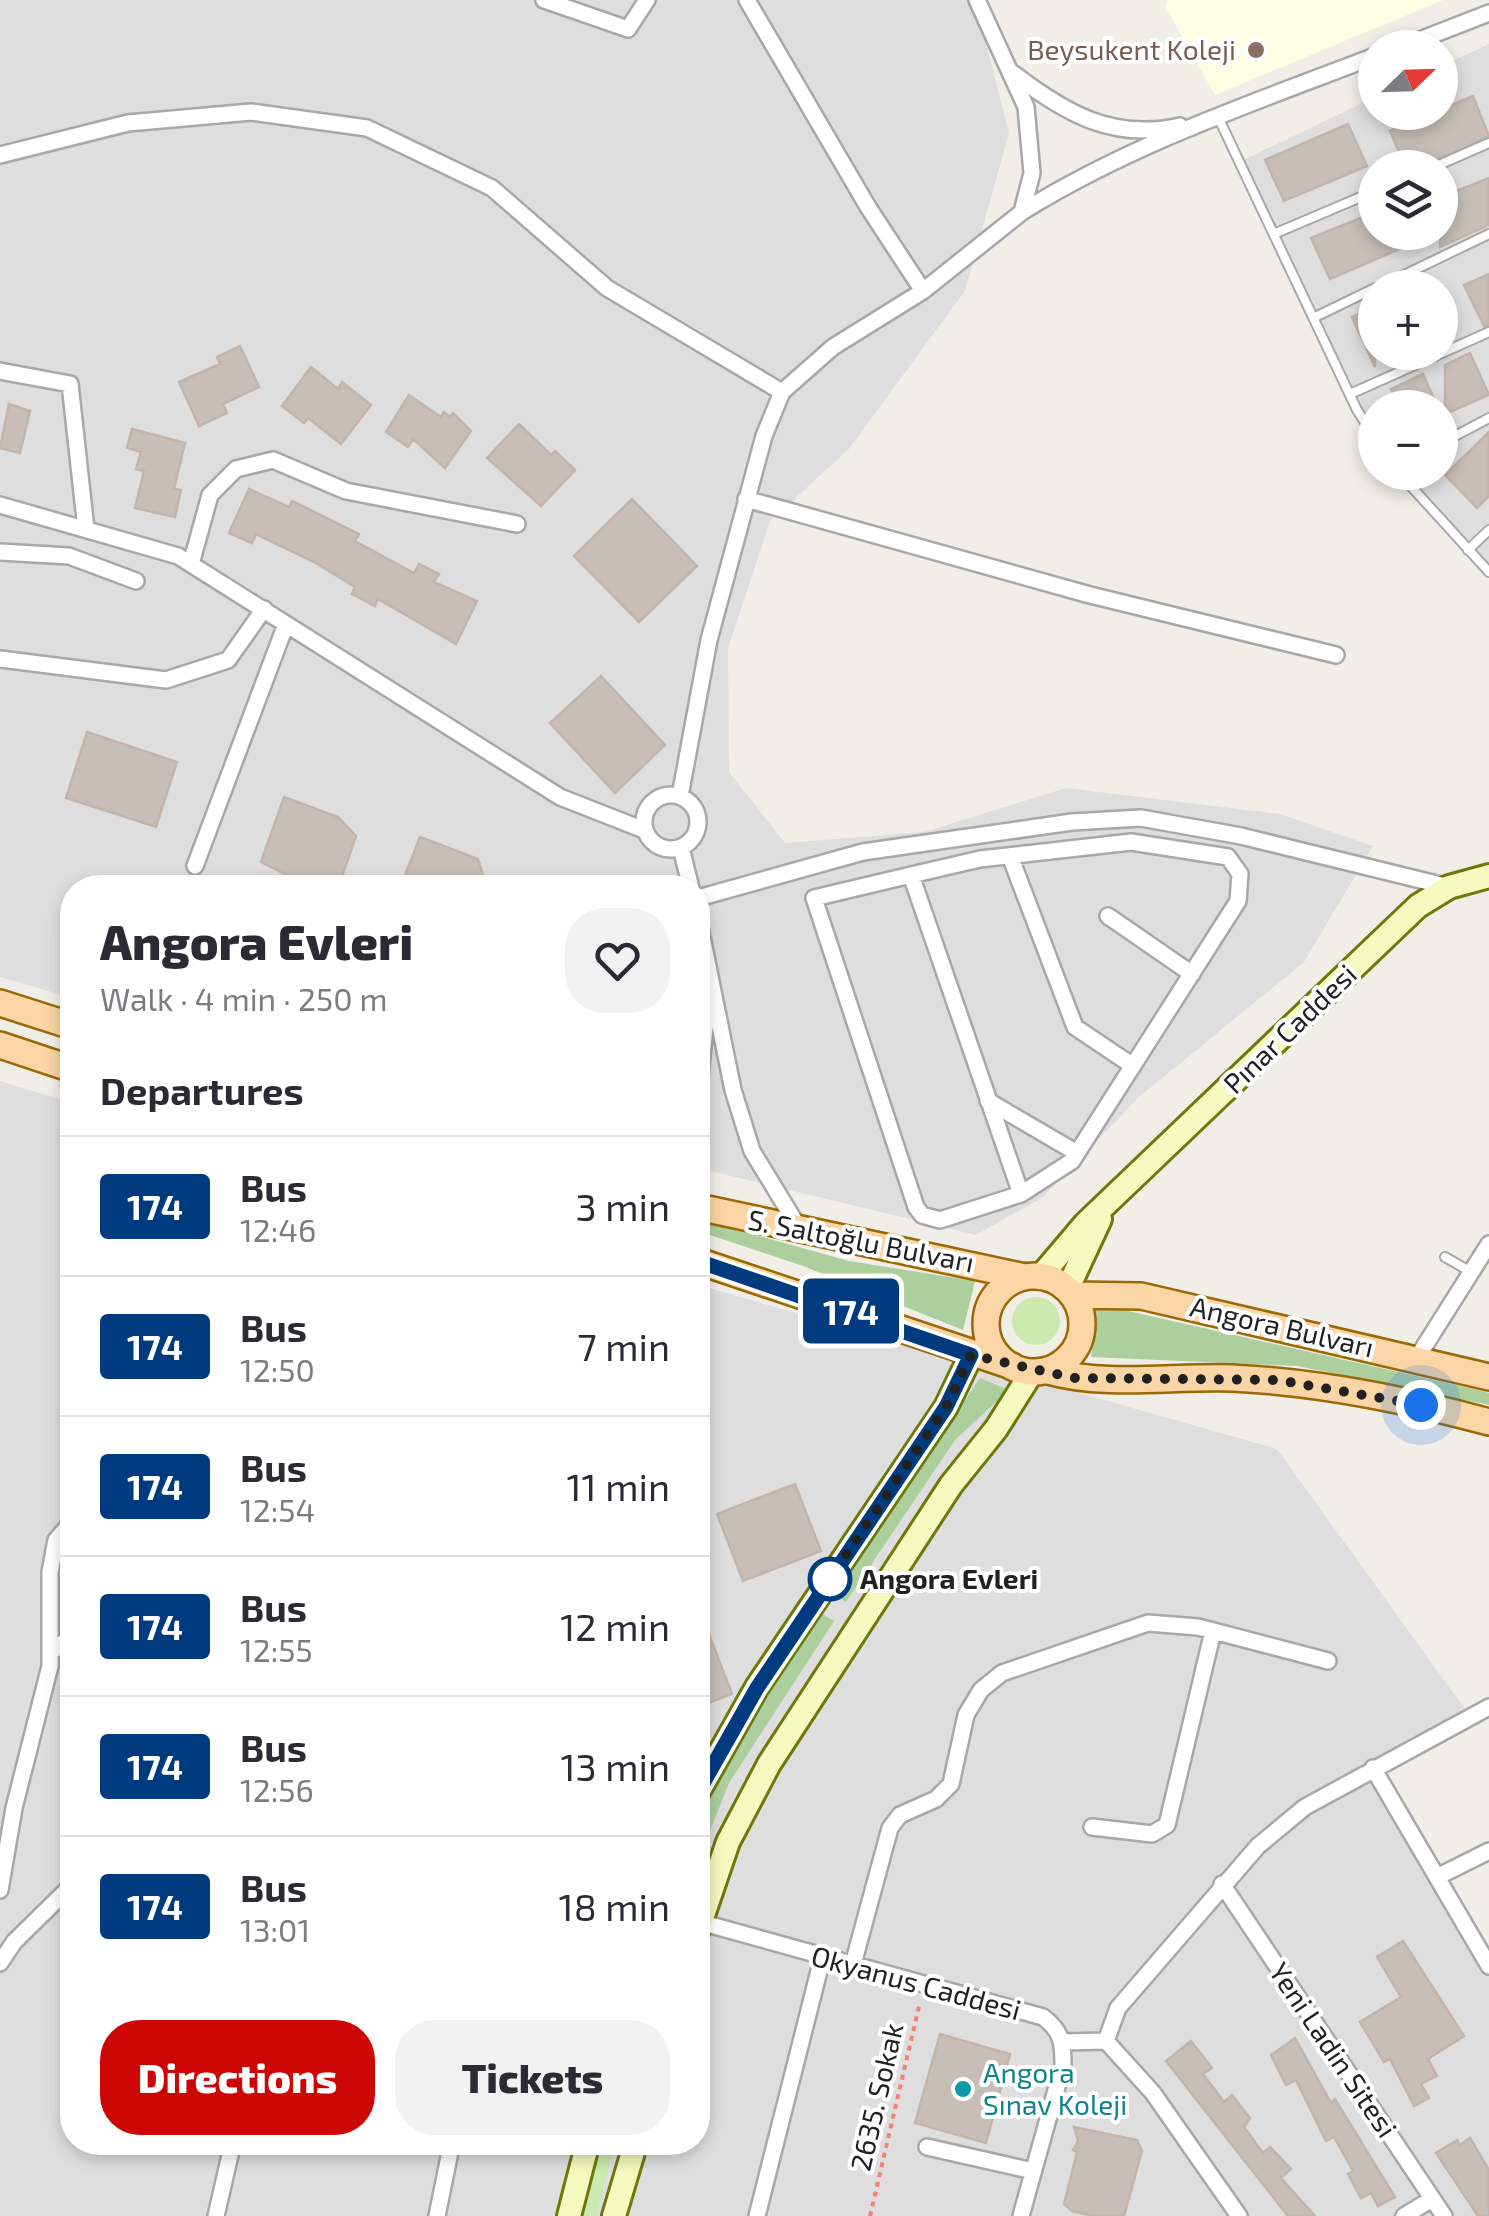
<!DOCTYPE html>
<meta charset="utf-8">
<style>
:root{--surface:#fff;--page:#f2f2f3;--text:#2b2b33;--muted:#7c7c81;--line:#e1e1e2;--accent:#cd0606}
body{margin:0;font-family:"Exo 2",sans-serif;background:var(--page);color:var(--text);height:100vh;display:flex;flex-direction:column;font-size:38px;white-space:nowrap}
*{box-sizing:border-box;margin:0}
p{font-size:32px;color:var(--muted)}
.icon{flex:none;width:55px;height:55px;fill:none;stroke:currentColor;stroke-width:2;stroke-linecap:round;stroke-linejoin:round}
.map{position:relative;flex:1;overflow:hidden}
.sheet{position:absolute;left:60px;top:875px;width:650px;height:1280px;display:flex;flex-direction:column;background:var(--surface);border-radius:40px;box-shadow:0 5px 15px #0003}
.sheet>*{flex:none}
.badge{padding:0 20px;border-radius:8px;font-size:35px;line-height:65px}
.needle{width:65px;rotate:67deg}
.fabs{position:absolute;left:1358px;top:30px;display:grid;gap:20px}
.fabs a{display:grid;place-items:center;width:100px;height:100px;border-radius:50%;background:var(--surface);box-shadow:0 5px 15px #0003;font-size:50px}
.you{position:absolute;width:50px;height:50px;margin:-25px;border:8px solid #fff;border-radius:50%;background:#1a73e8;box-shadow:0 0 0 15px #1a73e833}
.map>.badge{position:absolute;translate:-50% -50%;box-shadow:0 0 0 5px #fff}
h2{padding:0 40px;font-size:38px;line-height:90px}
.round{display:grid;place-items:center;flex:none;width:105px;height:105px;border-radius:40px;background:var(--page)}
.overview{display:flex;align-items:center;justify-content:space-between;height:170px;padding:0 40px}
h1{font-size:48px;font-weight:800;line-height:75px}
.cta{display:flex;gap:20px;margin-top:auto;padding:20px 40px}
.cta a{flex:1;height:115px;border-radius:40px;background:var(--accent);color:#fff;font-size:40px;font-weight:800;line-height:115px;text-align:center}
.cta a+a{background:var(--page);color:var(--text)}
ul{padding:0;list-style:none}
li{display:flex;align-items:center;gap:30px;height:140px;padding:0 40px;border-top:2px solid var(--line)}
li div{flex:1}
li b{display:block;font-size:38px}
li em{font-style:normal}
li .badge{min-width:110px;font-weight:700;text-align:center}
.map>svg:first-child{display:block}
.residential{fill:#dfdede;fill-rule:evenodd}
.education{fill:#fefee4}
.grass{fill:#cce9b0}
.forest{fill:#adcf9e}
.building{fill:#c6beb7;stroke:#c3b5ab;stroke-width:2.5}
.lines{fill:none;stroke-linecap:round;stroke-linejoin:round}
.lane-casing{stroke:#a8a8a8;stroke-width:12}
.street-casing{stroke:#a8a8a8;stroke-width:20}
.secondary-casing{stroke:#6c7808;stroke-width:28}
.primary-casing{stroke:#9a6804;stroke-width:30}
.path{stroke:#f68174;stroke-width:4;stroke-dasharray:5 5;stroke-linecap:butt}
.lane{stroke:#fff;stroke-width:8}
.street{stroke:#fff;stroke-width:15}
.secondary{stroke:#f5f8bf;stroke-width:22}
.primary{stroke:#fad5a5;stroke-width:25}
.line-casing{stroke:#fff;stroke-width:22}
.line{stroke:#003b80;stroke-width:15}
.walk{stroke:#212121;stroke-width:10;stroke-dasharray:0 18}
.education-dot{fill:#8d6e63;stroke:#fff;stroke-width:4}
.stop-dot{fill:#fff;stroke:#003b80;stroke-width:5}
.culture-dot{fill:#0f9aa8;stroke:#fff;stroke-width:4}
.labels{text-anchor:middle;stroke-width:8;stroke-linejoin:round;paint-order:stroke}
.education-label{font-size:28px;fill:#785e54;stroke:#fff;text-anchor:end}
.street-label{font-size:28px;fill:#212121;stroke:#fff}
.stop-label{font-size:28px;font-weight:bold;fill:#212121;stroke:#fff;text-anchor:start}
.culture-label{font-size:28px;fill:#0d838f;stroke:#fff;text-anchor:start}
</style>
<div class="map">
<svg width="1489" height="2216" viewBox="0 0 1489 2216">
<rect width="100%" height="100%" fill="#f1eee8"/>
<path class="residential" d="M0,0h975l34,133 -44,158 -117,159 -78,71 -42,127 1,124 56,71 139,-11 142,-44 214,26 93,32 -69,116 -165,135 -97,101 -66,37 -278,-67v-280h-626v110l-72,-21z
M1489,44v528l-91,-99 42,-1v-64h-65v30l-18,-29 -118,-247 136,-65v15h65v-45zM1375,168h65v64h-65zM1375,288h65v64h-65z
M0,1081l72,22v1039h626v-857l579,164 193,267 -97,52 116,198v250h-1489z"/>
<path class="education" d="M1167,0h276l-228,95 -50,-89z"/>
<path class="grass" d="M1012 1321a24 24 0 1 1 48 0a24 24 0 1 1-48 0Z
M599,2143h16l-19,73h-16z"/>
<path class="forest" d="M698,1219l151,42 126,20 -12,49 -160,-64 -105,-35z
M1097,1304l385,87 7,2v12l-192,-39 -206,-9z
M980,1378l29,12 -54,50 -109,162 -13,-8z
M819,1612l15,9 -105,162 -31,78 3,-60z"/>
<path class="building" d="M1473,96l16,40 -69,32h-14l-16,-37z
M1348,124l19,42 -83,35 -19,-41z
M1489,178v47l-49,22v-50z
M1375,212v20h64l-109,47 -19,-41z
M1489,274v51l-5,1 -20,-41z
M1375,306v61l-23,-50z
M240,346l19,41 -36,17 4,9 -28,13 -20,-44 41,-18 -3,-7z
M1470,353l19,42 -44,19v-49z
M311,367l27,22 4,-7 29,23 -30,39 -33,-26 -4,5 -22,-17z
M1423,374l15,34h-38l-9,-19z
M409,395l32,22 3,-5 6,5 3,-4 18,18 -26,37 -32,-29 -5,8 -22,-15z
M9,404l21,7 -10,42 -20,-5z
M519,424l32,31 4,-4 20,19 -34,36 -54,-48z
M132,429l53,14 -11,46 7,1 -6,27 -40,-9 9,-37 -8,-2 5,-17 -14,-4z
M1489,432v64l-12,12 -32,-33z
M249,489l40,18 3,-6 37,18 30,15 -4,7 59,32 5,-9 20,10 -5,8 43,19 -21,43 -78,-45 -3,7 -23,-12 3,-7 -41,-25 -58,-28 -4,9 -23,-10z
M632,499l65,67 -58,56 -65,-66z
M601,676l64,69 -50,48 -65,-70z
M87,732l90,30 -21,65 -90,-29z
M284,797l54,20 18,19 -18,52h-26l-51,-26z
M420,837l58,22 9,29h-87z
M795,1484l26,67 -78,30 -26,-67z
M699,1608l33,86 -34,13v-98z
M1403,1941l61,95 -36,23 9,17 -16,8 8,14 -15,8 -24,-47 -6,3 -24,-40 41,-25 -24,-40z
M940,2034l70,20 -24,89 -71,-20z
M1295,2038l36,65 4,-4 60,98 -17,9 -7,-13 -10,5 -13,-24 5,-3 -19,-34 -8,4 -30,-61 -10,5 -15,-30z
M1191,2041l21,27 -9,6 21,28 8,-7 18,23 -6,9 19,26 7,-6 21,22 -10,9 34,38h-27l-122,-155z
M1074,2127l63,13 5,11 -18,65h-30l-22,-5 -8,-7 13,-52 -4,-2 5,-9z
M1470,2138l19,32v46h-11l-42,-63 21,-13 3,5z"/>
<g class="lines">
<g class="lane-casing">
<path id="lane" d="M1218,117l139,293 18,28
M1432,168l57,-25
M1276,233l99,-42
M1377,288l112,-54
M1315,317l60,-29
M1350,394l139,-62
M1440,444l49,-26
M1398,472l91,100
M1468,550l21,-20
M1445,1257l26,15"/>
</g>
<g class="street-casing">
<path id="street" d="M544,0l84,29 19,-29
M747,0l121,207 55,84
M1399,48l90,-35
M1014,74c52,40 100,67 166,52
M0,155l128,-32 123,-11 116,16 125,60 115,100 175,104
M1022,212c109,-68 233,-110 353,-156
M0,371l70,13 16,145
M746,499l344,96 246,60
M0,505l178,51 382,241 84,33
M0,552l69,4 67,25
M191,564l19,-69 26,-26 37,-9 73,31 171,33
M0,659l166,21 62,-20 36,-51
M644 822a27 27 0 1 1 54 0a27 27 0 1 1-54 0Z
M680,796l29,-156 55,-204 18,-44 51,-45 90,-56 99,-79 10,-39 -6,-66 -49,-107
M1131,842l97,15 12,17 -2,27 -166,260 -51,33 -110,-319 69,-16z
M681,848l10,40
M1010,856l65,171 58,39
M195,866l91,-242
M911,875l-97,23 102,309 6,8 18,5 81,-26
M698,898l165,-46 209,-30 69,-4 100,18 208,51
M1108,916l84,58
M698,917l35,173 19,61 47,77
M698,1094l10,-95
M988,1101l89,52
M1417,1358l72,-114
M50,1653l22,-17
M1373,1768l116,198
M1092,1827l60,7 15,-9 46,-194
M1437,1877l52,-26
M1222,1884l222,332
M0,1890l14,-82 36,-142v-94l6,-32 16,-18
M700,1922l343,95c19,14 20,26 20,48l-42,151
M0,1963l14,-21 58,-57
M852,1968l38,-140 10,-13 36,-16 15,-15 15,-69 15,-25 21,-17 146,-50 50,4 130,34
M1063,2042l43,-1
M927,2147l106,24
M216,2216l17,-74
M437,2216l15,-74
M757,2216l65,-257
M1239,2216l-86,-123 -47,-52 12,-33 140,-162 47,-39 184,-100
M1404,2216l28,-17"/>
</g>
<g class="secondary-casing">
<path id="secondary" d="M1040,1277l45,-53 333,-318 31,-19 40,-11
M1067,1290l33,-71
M698,1792l59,-105 189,-280 25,-52
M698,1930l30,-88 41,-78 182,-279 45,-56 36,-57
M569,2216l19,-74
M614,2216l22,-74"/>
</g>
<g class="primary-casing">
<path id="primary" d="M0,1003l72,23
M0,1045l72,24
M698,1207l327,70
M698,1261l314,105
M986 1324a48 48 0 1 1 96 0a48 48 0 1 1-96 0Z
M1072,1295l69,1 348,81
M1048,1371c57,16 124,5 184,7 87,4 172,21 257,44"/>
</g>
<path class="path" d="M870,2216l50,-214"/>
<use href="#lane" class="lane"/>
<use href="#street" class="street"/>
<use href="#secondary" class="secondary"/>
<use href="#primary" class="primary"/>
</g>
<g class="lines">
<g class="line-casing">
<path id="line" d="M698,1261l273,94 -25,52 -189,281 -59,104"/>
</g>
<use href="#line" class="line"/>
<path class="walk" d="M830,1579l-7,10 123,-182 25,-52 103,23 203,2 144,25"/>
</g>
<circle class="education-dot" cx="1256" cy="50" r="10"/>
<circle class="stop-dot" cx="830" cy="1579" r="20"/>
<circle class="culture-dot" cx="963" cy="2089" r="10"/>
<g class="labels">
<g class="education-label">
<text x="1236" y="60">Beysukent Koleji</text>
</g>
<g class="street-label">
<text transform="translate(1290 1029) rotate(-44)" y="10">Pınar Caddesi</text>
<text transform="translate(861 1241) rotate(11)" y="10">S. Saltoğlu Bulvarı</text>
<text transform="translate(1282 1327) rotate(13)" y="10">Angora Bulvarı</text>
<text transform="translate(916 1983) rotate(15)" y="10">Okyanus Caddesi</text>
<text transform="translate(1333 2050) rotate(56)" y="10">Yeni Ladin Sitesi</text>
<text transform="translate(877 2097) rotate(-77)" y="10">2635. Sokak</text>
</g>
<g class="stop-label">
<text x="860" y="1589">Angora Evleri</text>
</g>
<g class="culture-label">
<text x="983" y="2083">Angora<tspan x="983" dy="32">Sınav Koleji</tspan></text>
</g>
</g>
</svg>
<div class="fabs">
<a><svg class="needle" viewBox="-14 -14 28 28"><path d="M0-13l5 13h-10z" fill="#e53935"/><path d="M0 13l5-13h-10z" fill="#7c7c81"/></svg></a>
<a><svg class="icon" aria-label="layers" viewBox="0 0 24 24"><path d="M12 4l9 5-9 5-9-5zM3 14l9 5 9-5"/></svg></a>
<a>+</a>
<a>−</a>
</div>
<div class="you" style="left:1421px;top:1405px"></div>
<b class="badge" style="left:851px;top:1311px;background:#003b80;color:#fff">174</b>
<section class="sheet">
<div class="overview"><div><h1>Angora Evleri</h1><p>Walk · 4 min · 250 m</p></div><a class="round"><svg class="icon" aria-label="heart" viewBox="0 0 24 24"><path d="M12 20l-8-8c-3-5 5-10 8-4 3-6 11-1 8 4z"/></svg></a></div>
<h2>Departures</h2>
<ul>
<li><span class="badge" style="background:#003b80;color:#fff">174</span><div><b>Bus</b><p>12:46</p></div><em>3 min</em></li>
<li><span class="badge" style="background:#003b80;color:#fff">174</span><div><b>Bus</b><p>12:50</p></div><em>7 min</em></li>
<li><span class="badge" style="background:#003b80;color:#fff">174</span><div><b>Bus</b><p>12:54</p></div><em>11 min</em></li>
<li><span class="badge" style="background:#003b80;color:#fff">174</span><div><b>Bus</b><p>12:55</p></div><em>12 min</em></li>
<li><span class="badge" style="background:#003b80;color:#fff">174</span><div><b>Bus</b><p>12:56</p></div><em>13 min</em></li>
<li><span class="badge" style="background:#003b80;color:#fff">174</span><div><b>Bus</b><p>13:01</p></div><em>18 min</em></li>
</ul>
<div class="cta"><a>Directions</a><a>Tickets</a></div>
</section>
</div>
